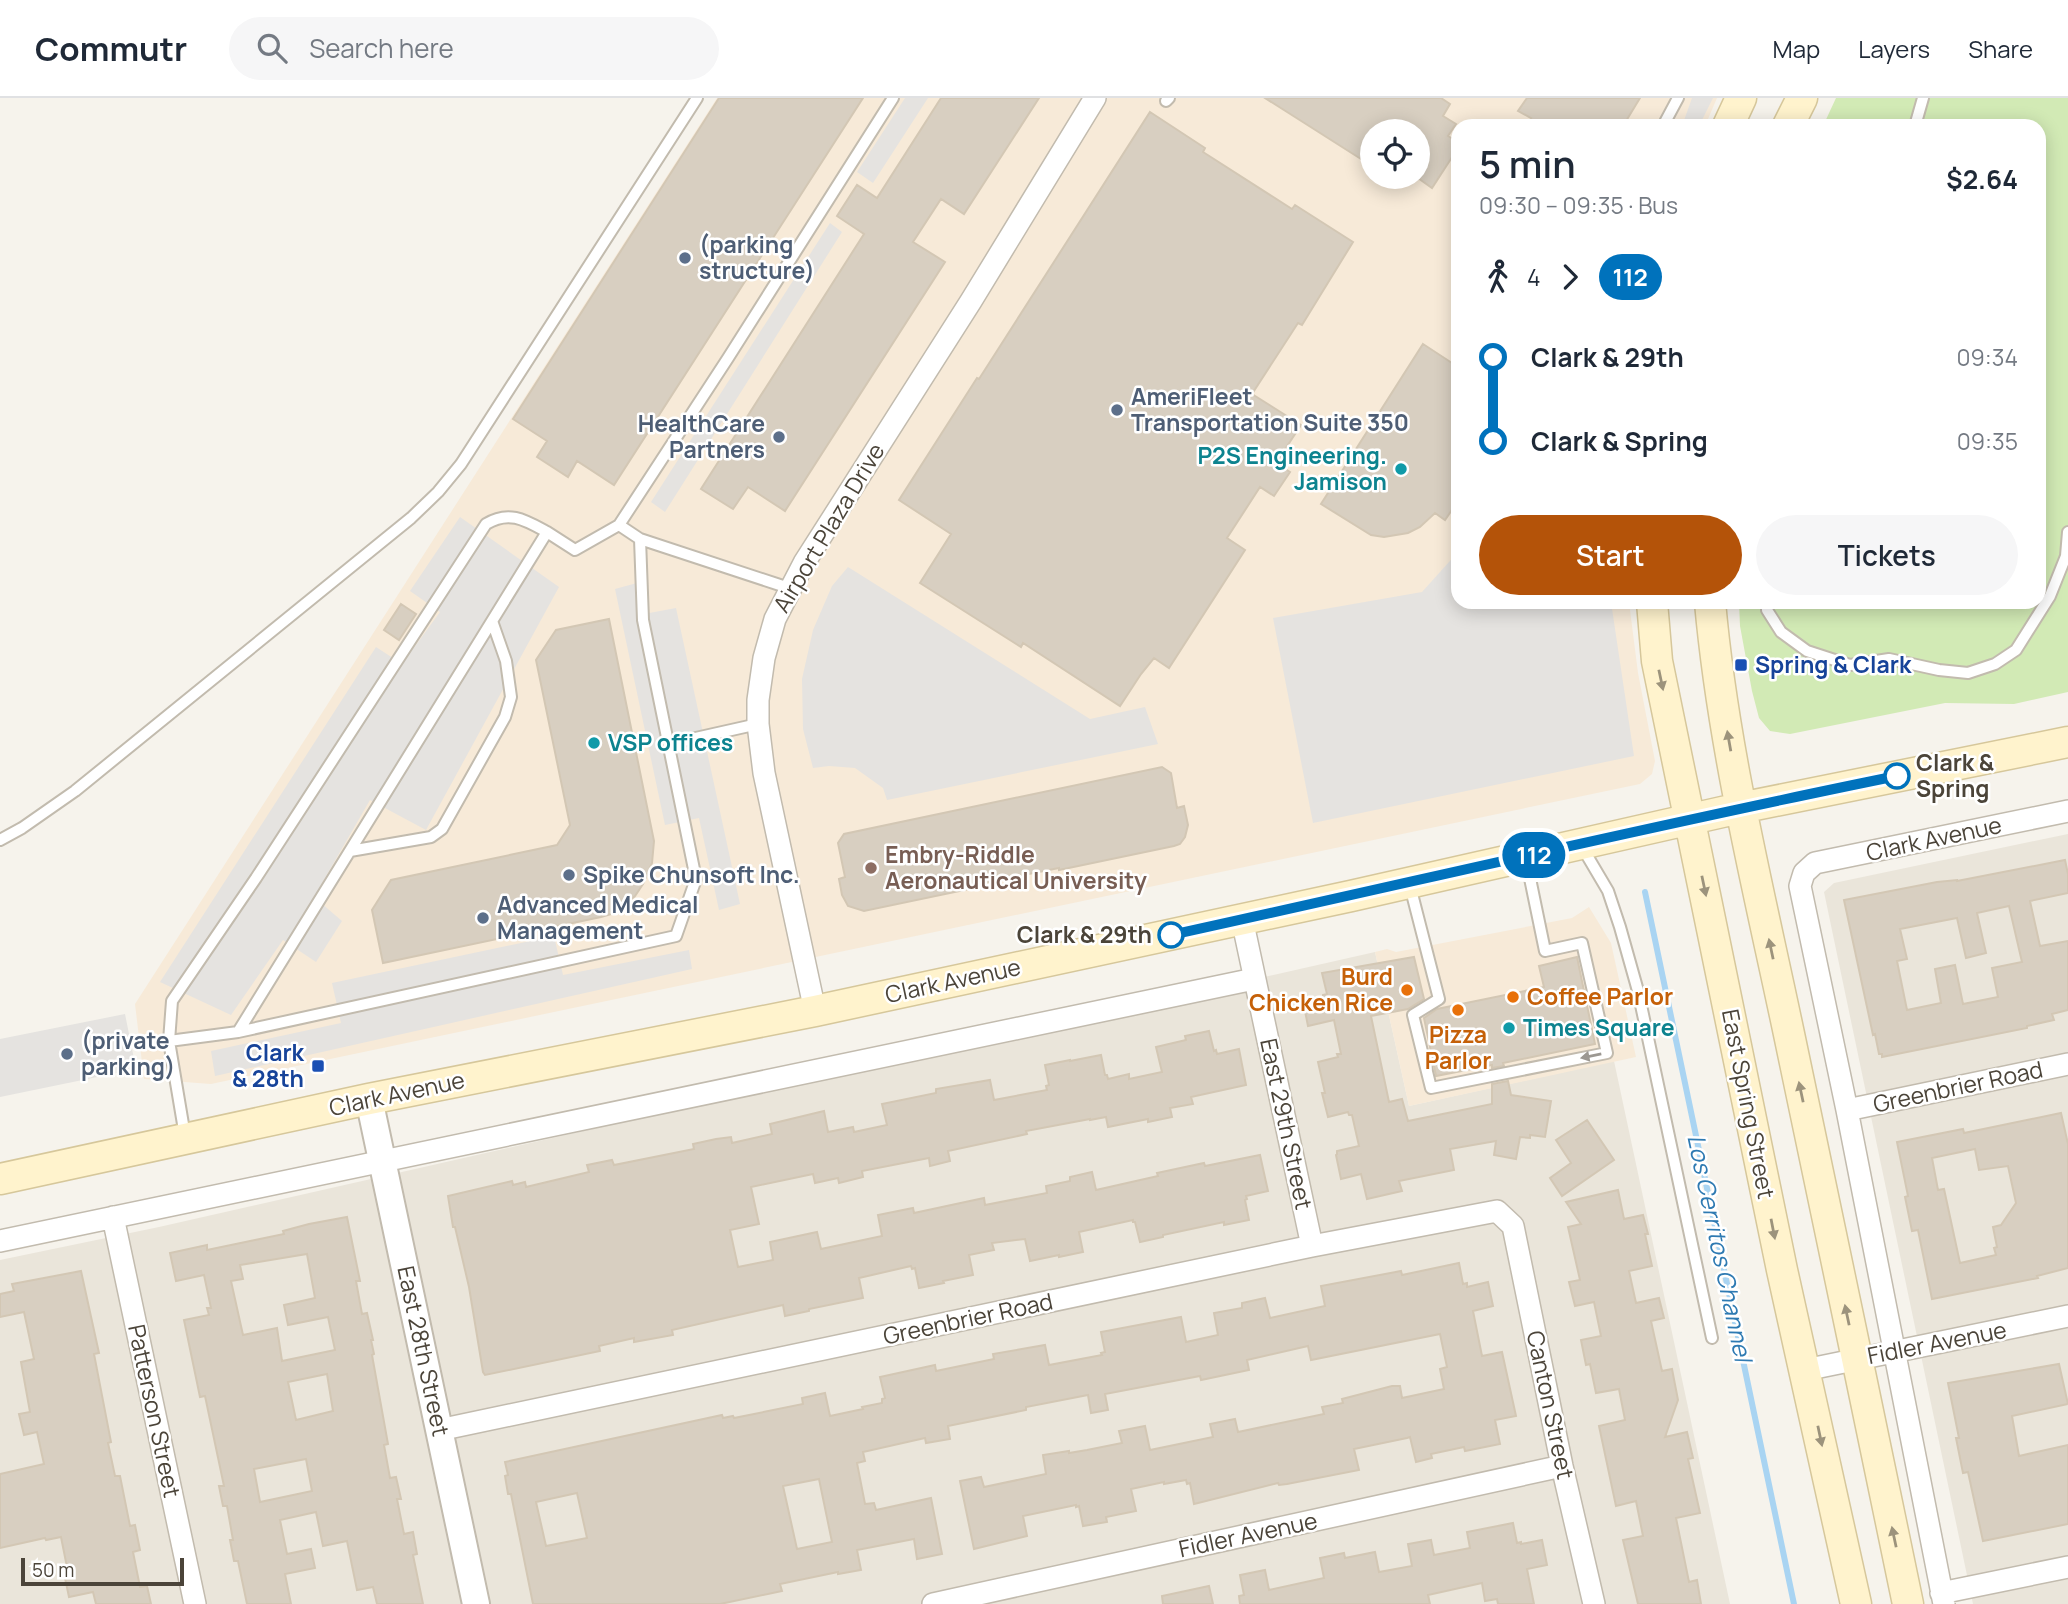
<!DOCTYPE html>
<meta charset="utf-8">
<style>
:root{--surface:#fff;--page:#f6f6f7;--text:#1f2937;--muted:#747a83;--line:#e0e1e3;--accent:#b45309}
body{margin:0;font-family:Manrope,sans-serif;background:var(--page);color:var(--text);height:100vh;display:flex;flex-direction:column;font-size:26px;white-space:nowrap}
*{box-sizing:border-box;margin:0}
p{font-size:23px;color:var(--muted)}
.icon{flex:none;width:38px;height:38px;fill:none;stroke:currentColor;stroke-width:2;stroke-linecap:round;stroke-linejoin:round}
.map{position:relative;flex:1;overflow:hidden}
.sheet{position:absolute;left:1451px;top:21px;width:595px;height:490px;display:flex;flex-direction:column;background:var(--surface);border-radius:21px;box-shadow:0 4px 18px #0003}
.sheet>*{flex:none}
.badge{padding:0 14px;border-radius:23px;font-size:24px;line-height:46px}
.fabs{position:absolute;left:1360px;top:21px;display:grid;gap:14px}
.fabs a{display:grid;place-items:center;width:70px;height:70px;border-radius:50%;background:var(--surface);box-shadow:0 4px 18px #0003;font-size:35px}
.scale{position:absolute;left:21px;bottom:18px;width:163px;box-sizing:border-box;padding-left:7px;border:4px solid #4b4439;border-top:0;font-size:19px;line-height:24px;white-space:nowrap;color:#4b4439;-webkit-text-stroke:5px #fff;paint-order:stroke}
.map>.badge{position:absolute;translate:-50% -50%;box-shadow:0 0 0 4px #fff}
.legs{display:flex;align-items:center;gap:10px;height:77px;padding:0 28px;font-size:23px}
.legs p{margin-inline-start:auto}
.overview{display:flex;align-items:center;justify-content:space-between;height:119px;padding:0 28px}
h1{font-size:38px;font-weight:600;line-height:52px}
.button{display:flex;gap:14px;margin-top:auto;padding:14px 28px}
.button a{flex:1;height:80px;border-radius:42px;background:var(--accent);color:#fff;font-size:28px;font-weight:600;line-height:80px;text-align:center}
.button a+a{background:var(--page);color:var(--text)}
ul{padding:0 28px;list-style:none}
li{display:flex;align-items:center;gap:24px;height:84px;font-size:26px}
li i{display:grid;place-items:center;width:10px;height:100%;margin:0 9px;background:currentColor}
li i::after{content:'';width:18px;height:18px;margin:-9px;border:5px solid;border-radius:50%;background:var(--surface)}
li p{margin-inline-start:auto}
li:first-child i{background:linear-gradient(#0000 50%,currentColor 0)}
li:last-child i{background:linear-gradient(currentColor 50%,#0000 0)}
header{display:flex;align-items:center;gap:42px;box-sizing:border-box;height:98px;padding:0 35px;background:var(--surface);border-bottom:2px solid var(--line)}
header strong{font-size:33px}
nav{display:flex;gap:38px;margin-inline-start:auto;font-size:24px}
.search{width:490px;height:63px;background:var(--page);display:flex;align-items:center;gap:18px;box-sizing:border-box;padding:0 24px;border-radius:38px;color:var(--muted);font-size:26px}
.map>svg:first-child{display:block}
.residential{fill:#eae5da}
.commercial{fill:#f7ead8;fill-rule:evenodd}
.green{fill:#d2eab5}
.parking{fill:#e5e3e0}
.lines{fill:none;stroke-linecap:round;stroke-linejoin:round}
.stream{stroke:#a9d4f2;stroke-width:6}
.building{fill:#d8cfc1;stroke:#d3c7b4;stroke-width:2;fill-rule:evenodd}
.service-casing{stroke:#c2bbae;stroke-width:14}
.minor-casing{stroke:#c2bbae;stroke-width:24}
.tertiary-casing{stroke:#c2bbae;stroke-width:30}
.secondary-casing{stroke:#d6c79b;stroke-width:33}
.service{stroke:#fff;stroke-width:10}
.minor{stroke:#fff;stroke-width:21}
.tertiary{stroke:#fff;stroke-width:26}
.secondary{stroke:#fff3cd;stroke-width:30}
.oneway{fill:#9c937c}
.oneway2{fill:#9c9892}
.line-1-casing{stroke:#fff;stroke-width:16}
.line-1{stroke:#0072bc;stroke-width:10}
.service-dot{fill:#5c6f8a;stroke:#fff;stroke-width:2.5}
.culture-dot{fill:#0f9aa8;stroke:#fff;stroke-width:2.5}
.transit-dot{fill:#1a4fb4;stroke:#fff;stroke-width:2.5}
.stop-1-dot{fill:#fff;stroke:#0072bc;stroke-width:3.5}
.education-dot{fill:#8d6e63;stroke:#fff;stroke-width:2.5}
.food-dot{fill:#e8710a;stroke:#fff;stroke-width:2.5}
.labels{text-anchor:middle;stroke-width:5;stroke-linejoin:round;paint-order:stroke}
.service-label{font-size:23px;font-weight:bold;fill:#4e5e75;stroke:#fff;text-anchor:start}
.culture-label{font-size:23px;font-weight:bold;fill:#0d838f;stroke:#fff;text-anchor:start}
.street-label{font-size:23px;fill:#4b4439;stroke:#fff}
.transit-label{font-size:23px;font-weight:bold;fill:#164399;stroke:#fff;text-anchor:start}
.stop-label{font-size:23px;font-weight:bold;fill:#4b4439;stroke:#fff;text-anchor:start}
.education-label{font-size:23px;font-weight:bold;fill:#785e54;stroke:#fff;text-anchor:start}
.food-label{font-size:23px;font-weight:bold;fill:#c56008;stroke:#fff;text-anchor:end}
.water-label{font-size:24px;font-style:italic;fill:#2e7ab2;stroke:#fff}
</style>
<header>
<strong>Commutr</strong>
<div class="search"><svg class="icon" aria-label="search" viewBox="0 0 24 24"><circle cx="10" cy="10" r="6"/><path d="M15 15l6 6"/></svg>Search here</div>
<nav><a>Map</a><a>Layers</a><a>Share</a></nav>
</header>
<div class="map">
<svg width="2068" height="1506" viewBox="0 0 2068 1506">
<rect width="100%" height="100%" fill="#f6f3ec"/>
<path class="residential" d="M2068,736v770h-95l-149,-712 10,-9z
M1375,854l34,154 205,-45 116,543h-1730v-344l159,-33z"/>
<path class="commercial" d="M717,0h1000l-12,28h-247v476h171l9,71 17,88 -3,13 -12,10 -1429,300 -67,-5 -9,-75zM1372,33h46v46h-46z
M1589,809l22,36 25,114 -227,49 -34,-154 12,-3 9,3 176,-34z"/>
<path class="green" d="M1836,0h232v594l-54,12 -69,-1 -155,31 -20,-3 -11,-13 -7,-27 -12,-65 -1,-24h300v-476h-216z"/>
<path class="parking" d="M905,0h23l-55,85 -16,-11z
M1692,0h21l-14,28h-17z
M830,125l12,9 -177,280 -14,-10z
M460,419l99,70 -133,243 -56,-30 -56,97 28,24 -26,41 -33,-22 -52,75 -71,-33 216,-335 26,17 38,-52 -30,-21z
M1458,454v50h153l23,154 -321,67 -40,-205 149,-26z
M848,469l242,152 55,-12 13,37 -271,56 -4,-12 -28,-20 -26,-2 -16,2 -10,-39 -1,-50 11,-49 19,-44z
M637,485l7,31 32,-6 64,296 -21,6 -20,-92 -34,7 -50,-236z
M554,838l9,39 126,-25 3,19 -477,107 -4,-25 130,-28 -9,-40z
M125,916l11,55 -136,28v-58z"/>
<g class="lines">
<path class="stream" d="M1645,794l149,712"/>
</g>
<path class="building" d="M719,0h144l-249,387 -37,-24 -9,16 -31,-20 10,-16 -34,-22z
M941,0h98l-75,116 -23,-15 -28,43 32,20 -160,249 -37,-24 -15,22 -32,-20 163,-255 -27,-18 20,-31 20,13z
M1265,0h176l9,6 -7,12 13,8 -8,12 10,6v6l-26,40 -14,-10v-47h-46v35z
M1527,0h113l-17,28h-97l5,-8 -13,-7z
M1150,14l55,36 -2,4 89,57 3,-4 58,37 -51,83 -4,-2 -46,71 49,31 -25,38 14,9 -16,24 -14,-9 -33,51 18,12 -76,118 -15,-10 -13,16 -21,32 -97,-63 -2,4 -101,-64 31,-49 -52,-34 78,-122 2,1z
M1423,246l35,23v134l-13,19 -10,-7 -15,14 -12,6 -24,4 -13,-2 -50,-31z
M401,506l15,10 -17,26 -15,-10z
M609,521l45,222 -2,22 -9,21 -8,12 -12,10 -12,8 -10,3 -218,46 -11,-53 19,-30 166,-35 13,-20 -34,-165 20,-30z
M1162,669l9,6 6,35 7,-2 4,19 -3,12 -5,7 -6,2 -115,24v-2l-80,16v3l-115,24 -16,-5 -6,-11 -3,-16 6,-2 -7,-34 6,-9z
M2065,762l3,14v19l-38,8 10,45 28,-5v69l-16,4 2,6 -27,6v2l-145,29v-3h-3l-4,-20 -2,1 -29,-135 93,-18 20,-2v1zM2009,808l13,56 -30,6 6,29 -35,7 -8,-39 -20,4 6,34 -34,7 -10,-49 10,-2 -7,-30 57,-11 9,40 20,-5 -9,-40z
M1414,859l10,42 -16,10 -37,7 18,86 13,-3 6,22 84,-17v-20l16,-3 3,14 40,6 -6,36 -15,-2v3l-10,-1 -4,22 -22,-4 2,-14 -46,8 4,21 -55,11 3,10 -35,8 -6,-25 -20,5 -5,-24 1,-1v-3l22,-5 -7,-31h-3l-1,-3 -20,5 -6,-24h3l-7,-31 20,-5 -1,-3h4l-7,-34 -26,6 -5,-25 20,-4v-2l4,-1 -5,-21z
M1577,859l18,87 -92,19 1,3 -12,2v-3l-56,11 -12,-58 13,-9 107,-22 -5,-21z
M1209,933l5,20 2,-1 1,4 22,-5 7,36 -55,12 2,7 -23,4 2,9 -24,5v-3l-40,8 -2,-10 -16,3v-1l-64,12 1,3 -79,17 2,10 -20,5 -1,-8 -67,13 1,6 -24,6 -1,-5 -23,5 -2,-9 -62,13 8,37 -29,6 8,37 35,-7 -3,-18 47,-10 4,17 61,-13 -4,-21 35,-7 1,5 70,-15 1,7 62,-12 -1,-7 24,-5v-4l22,-5 4,18 62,-14 -1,-3 47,-10 1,3 55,-11 8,36 -22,5 1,3 -2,1 4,20 -25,5v-3l-61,13v2l-23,5 -5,-20h-2v-2l-54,12 4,20 -24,5v-2l-29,6 -5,-22 -33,4 2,7 -25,5 4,20 -30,6 1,2 -25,5 -4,-20 -3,1 -1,-3 -52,12 4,20 -54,11v2l-24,5 -2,-11 -111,25 1,5 -39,7v-4l-35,8 1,5 -115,24 -2,-3 -14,-85 -14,-60h-2l-5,-31 64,-15 1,4 12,-3 1,5 63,-15 -2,-7 25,-5 2,5 80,-16 -1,-5 23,-5 15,-2 1,6 40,-9 -2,-10 54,-13 4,21 25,-5 1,5 33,-7 -5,-21 54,-11v-4l54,-9 4,20 53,-10 -1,-4 3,-1 -4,-20 25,-5v1l31,-6 4,20h2l1,4 21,-5v5l33,-7 -6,-25 30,-7 -1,-4z
M2061,1015l7,31v124l-31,8 1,2 -106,21 -14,-69 -6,1 -7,-34 3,-1 -11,-54 66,-13 1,4zM1975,1051l4,21 29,-4 8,37 -15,22 -8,2 4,20 -3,1 2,7 -36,8 -16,-74 -6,1 -6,-32z
M1587,1022l27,40 -52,36 -12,-18 21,-15 -15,-23z
M1618,1092l6,29 19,-4 5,19h-3l7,32 -23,5 7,32 23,-5 5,20 -13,3 11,50 10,-2 6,31 -13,37 22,-5 6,26 -5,1 12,54 -24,5 13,64 8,-2 4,24h-63l-15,-64 20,-4 -7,-35 -20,5 -17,-80 26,-6 -6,-31 -23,4 -6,-29 -4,1 -5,-25 20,-4 -7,-34 -19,4 -6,-24 11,-2 -12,-53 13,-3 -15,-22z
M347,1119l13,64h-4l6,33 5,-1 6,27h-2l3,14 -2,1 16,89 -4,1 6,33 6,-1 5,22h-4l7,35 9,-2 4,22 -4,1 10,49h-46l-4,-17 -16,3 -10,-49 -24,5 -7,-34 -36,8 7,34 24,-5 4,19 -30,6 6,30h-44l-9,-43h-4l-4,-21h3l-6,-34h-4l-4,-20h5l-19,-90 -5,1 -16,-77 25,-5 -2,-7h4l-7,-33 -28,6 -6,-28 37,-8v5l48,-10 29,-6 -1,-3 26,-7zM307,1156l8,44 -31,7 4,20 40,-8 7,33 -53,11 -5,-33 -34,7 -12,-54 12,-2 -3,-14zM327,1276l6,37 -37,9 -8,-38zM306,1361l6,32 -52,11 -6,-33z
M1459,1165l4,21 4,-1v4l21,-5 5,24 -20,5 9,45 20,-4 14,64 -21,4 5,24 -35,7 -1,-4 -33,7 1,4 -16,4 -6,-25 -3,1 -53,11 5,21 -72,14 -8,1 -1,-2 -84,21 -4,-21 -3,1 -1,-4 -22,4v-2l-33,7 5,22 -30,6 1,5 -24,4 -4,-20 -3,1v-2l-53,11 4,20 -53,13 -14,-68 21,-4 3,10 62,-13 -3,-19 26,-4v2l18,-3 35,-7 -3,-12 26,-5 5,24 63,-13 -3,-13 25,-5 3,13 86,-18 -2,-7 21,-4 -1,-4 50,-13h8l2,12 42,-9 -4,-20 7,-2 -7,-33 -129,26 -3,-14 -61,14 2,10 -48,10 -1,-4 -95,18 3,16 -17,3 -3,-18 -62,12v3l-78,16 2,13 -24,4 -1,-5 -62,14 2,9 -8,2 8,41 9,-1 2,7 55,-12 11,56 -25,5 -3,-20 -57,11 4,20 -23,4v-2l-58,12 2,7 -62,13h-187l-22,-110h-3l-3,-18 3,-1 -3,-13 217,-47 1,3 10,-2 1,2 69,-14 -1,-6 23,-5 5,23 33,-7 -1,-2 20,-4v-4l3,-1 -5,-21 55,-12 1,6 58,-12 -1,-5 52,-9 4,20 53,-10 -1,-2 4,-1 -4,-20 80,-15 5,25 32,-7 -4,-22 28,-5v-5l23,-5 5,20 55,-12 -4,-20 80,-15 1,4zM819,1381l13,63 -35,7 -14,-63zM577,1395l10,45 -41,8 -10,-44z
M81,1173l18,82 -5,1 17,88 -3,1 7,33h5l10,50 5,-1 5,25 -7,2 7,35 7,-1 4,18h-55l-3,-12 -24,5 -4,-19 4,-1 -8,-40 -15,3 -1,-2 -45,10v-74l44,-10 -7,-32 -13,3 -5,-21 11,-2 -9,-50 13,-3 -10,-47 -24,5v-23l14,-3 -2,-7z
M2059,1266l9,40 -56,12 7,40 49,-11v79l-85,17 -15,-69 -5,1 -7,-35h3l-11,-55z
M1513,1425l4,20 4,-1v2l21,-4 5,25 -20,4 7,35h-36l-1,-5 -12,2 -3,-18 -54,12 2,9h-190l-1,-8 5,-1 -4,-20 25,-5 4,20 55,-12 -4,-20 24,-5 1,5 30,-6 4,20 33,-6 -4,-22 23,-4 3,15 36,-7 -3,-16z
M1209,1488l4,18h-50l-1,-8z"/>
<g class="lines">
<g class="service-casing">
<path id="service" d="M1166,3l3,-3
M1663,28l15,-28
M1915,28l8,-28
M619,427l21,14 149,49
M1767,504v8l14,22 26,19 43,14 39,-6 50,11 29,3 27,-9 21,-14 34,-54 16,-40 2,-24
M669,646l89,-20
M0,742l22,-12 53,-37 336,-273 27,-26 23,-28 236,-366
M1582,749l26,44 12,36 18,64 74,347
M350,753l81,-14 11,-8 63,-112 6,-20 -5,-36 -14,-40
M1410,788l29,113 -26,16 18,73 176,-35 -25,-110 -37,8 -19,-92
M238,934l438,-96 20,-57 -53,-259 -3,-81
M169,943l3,-40 84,-123 230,-354c23,-14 39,-4 61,8
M185,1038l-16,-95 69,-9 309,-500 28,18 44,-25 109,-167 165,-260"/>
</g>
<g class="minor-casing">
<path id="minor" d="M1242,821l70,327
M815,913l-51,-238 -6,-49v-24l6,-42 11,-39 29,-56 167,-262 124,-203
M1847,1012l221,-46
M113,1119l82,387
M0,1143l1254,-262
M1805,1272l263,-54
M439,1332l873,-184 185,-35 16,15 49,240 32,138
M1941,1495l127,-26
M933,1506l629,-138
M1944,1506l-97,-494 -47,-224 4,-13 11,-10 253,-52"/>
</g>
<g class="tertiary-casing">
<path id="tertiary" d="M369,1001l107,505"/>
</g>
<g class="secondary-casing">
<path id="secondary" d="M1728,28l13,-28
M1788,28l14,-28
M1652,504l5,59 125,609 74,334
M1710,504c13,146 49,289 79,432 41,190 79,380 119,570
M0,1081l369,-80 446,-88 536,-115 389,-88 328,-66"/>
</g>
<use href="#service" class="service"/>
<use href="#minor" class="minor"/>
<use href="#tertiary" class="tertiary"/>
<use href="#secondary" class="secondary"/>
</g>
<defs><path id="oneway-solid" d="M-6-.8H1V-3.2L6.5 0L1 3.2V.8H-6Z" transform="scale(1.75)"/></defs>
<g class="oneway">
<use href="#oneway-solid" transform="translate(1661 582) rotate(78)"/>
<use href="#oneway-solid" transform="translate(1729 643) rotate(-100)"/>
<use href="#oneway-solid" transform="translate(1704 788) rotate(78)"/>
<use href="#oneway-solid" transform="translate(1771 851) rotate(-102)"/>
<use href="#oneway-solid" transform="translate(1801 994) rotate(-102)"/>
<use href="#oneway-solid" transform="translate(1773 1131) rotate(79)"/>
<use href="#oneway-solid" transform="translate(1847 1217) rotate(-102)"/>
<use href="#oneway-solid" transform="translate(1820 1338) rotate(78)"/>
<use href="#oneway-solid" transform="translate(1894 1439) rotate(-102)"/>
</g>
<use class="oneway2" href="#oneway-solid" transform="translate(1591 958) rotate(169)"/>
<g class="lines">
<g class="line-1-casing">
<path id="line-1" d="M1171,837c242,-53 483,-110 726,-159"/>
</g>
<use href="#line-1" class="line-1"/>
</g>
<g class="service-dot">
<circle cx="685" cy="160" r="7"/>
<circle cx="1117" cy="312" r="7"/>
<circle cx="779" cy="339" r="7"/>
<circle cx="569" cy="777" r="7"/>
<circle cx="483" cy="820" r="7"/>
<circle cx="67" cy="956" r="7"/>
</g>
<g class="culture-dot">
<circle cx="1401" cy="371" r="7"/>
<circle cx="594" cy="645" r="7"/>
<circle cx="1509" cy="930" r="7"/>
</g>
<g class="transit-dot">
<rect x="1734" y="560" width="14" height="14" rx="3.5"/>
<rect x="311" y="961" width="14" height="14" rx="3.5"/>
</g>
<g class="stop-1-dot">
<circle cx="1897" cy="678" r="12"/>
<circle cx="1171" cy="837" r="12"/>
</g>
<circle class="education-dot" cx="871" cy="770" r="7"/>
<g class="food-dot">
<circle cx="1407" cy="892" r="7"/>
<circle cx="1513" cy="899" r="7"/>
<circle cx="1458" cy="912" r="7"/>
</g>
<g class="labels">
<g class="service-label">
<text x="699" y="155">(parking<tspan x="699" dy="26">structure)</tspan></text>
<text x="1131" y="307">AmeriFleet<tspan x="1131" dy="26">Transportation Suite 350</tspan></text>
<text x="765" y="334" text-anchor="end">HealthCare<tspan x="765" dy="26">Partners</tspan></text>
<text x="583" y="785">Spike Chunsoft Inc.</text>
<text x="497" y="815">Advanced Medical<tspan x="497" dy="26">Management</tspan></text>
<text x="81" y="951">(private<tspan x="81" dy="26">parking)</tspan></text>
</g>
<g class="culture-label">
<text x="1387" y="366" text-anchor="end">P2S Engineering.<tspan x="1387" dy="26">Jamison</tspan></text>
<text x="608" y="653">VSP offices</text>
<text x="1523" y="938">Times Square</text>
</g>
<g class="street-label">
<text transform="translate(829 430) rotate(-59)" y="8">Airport Plaza Drive</text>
<text transform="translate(1934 741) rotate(-12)" y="8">Clark Avenue</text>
<text transform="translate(953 883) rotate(-12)" y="8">Clark Avenue</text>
<text transform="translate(1958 989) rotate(-12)" y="8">Greenbrier Road</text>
<text transform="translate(397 996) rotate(-12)" y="8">Clark Avenue</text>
<text transform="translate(1748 1006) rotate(79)" y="8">East Spring Street</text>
<text transform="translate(1286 1026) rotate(78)" y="8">East 29th Street</text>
<text transform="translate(968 1221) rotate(-12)" y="8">Greenbrier Road</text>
<text transform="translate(1937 1245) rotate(-11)" y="8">Fidler Avenue</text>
<text transform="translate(423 1253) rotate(78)" y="8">East 28th Street</text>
<text transform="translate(1550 1307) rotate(78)" y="8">Canton Street</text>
<text transform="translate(154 1313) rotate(78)" y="8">Patterson Street</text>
<text transform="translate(1248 1437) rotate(-12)" y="8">Fidler Avenue</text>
</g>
<g class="transit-label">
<text x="1755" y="575">Spring &amp; Clark</text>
<text x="304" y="963" text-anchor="end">Clark<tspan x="304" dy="26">&amp; 28th</tspan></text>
</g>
<g class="stop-label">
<text x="1916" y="673">Clark &amp;<tspan x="1916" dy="26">Spring</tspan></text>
<text x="1152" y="845" text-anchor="end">Clark &amp; 29th</text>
</g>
<g class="education-label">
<text x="885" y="765">Embry-Riddle<tspan x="885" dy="26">Aeronautical University</tspan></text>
</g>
<g class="food-label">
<text x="1393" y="887">Burd<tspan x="1393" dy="26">Chicken Rice</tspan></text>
<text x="1527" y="907" text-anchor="start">Coffee Parlor</text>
<text x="1458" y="945" text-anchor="middle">Pizza<tspan x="1458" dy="26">Parlor</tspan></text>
</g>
<g class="water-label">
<text transform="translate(1719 1150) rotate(78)" y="8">Los Cerritos Channel</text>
</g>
</g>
</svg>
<div class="fabs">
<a><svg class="icon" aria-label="locate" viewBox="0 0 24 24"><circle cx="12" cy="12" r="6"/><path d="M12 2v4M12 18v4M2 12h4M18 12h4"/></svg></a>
</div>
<div class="scale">50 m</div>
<b class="badge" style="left:1534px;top:757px;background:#0072bc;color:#fff">112</b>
<section class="sheet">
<div class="overview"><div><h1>5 min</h1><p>09:30 – 09:35 · Bus</p></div><b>$2.64</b></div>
<div class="legs"><svg class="icon" aria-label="walk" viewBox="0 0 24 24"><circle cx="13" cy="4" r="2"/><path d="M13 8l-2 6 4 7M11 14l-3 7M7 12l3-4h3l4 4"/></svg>4<svg class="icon" aria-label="forward" viewBox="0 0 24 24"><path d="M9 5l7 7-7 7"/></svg><b class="badge" style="background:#0072bc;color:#fff">112</b></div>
<ul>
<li><i style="color:#0072bc"></i><b>Clark &amp; 29th</b><p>09:34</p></li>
<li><i style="color:#0072bc"></i><b>Clark &amp; Spring</b><p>09:35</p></li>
</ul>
<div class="button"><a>Start</a><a>Tickets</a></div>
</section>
</div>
